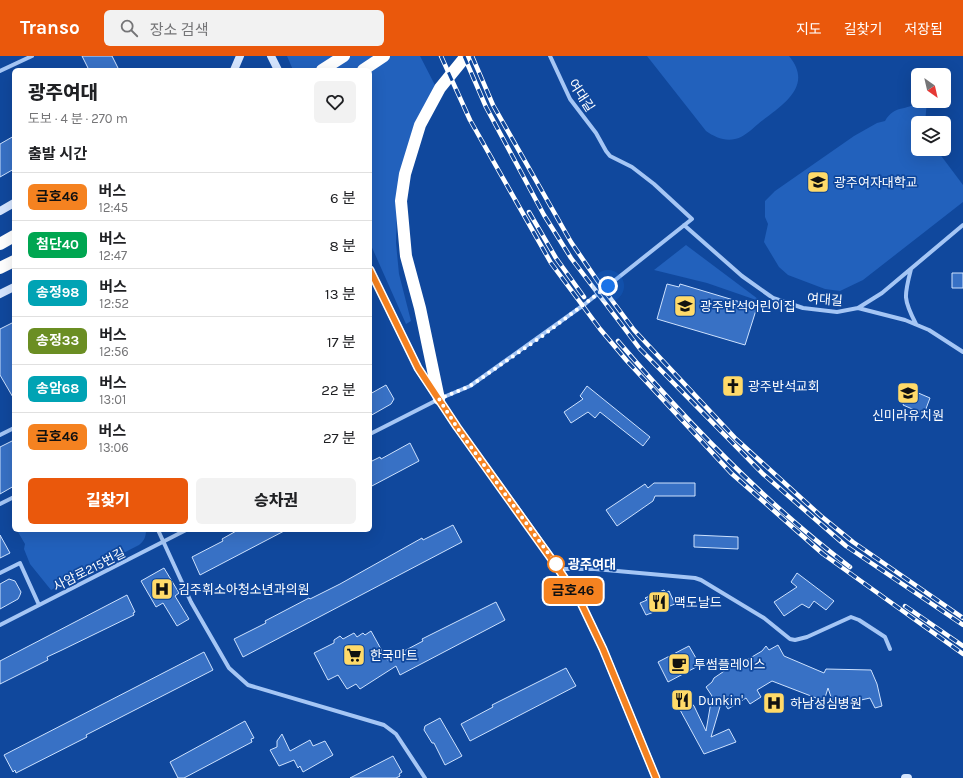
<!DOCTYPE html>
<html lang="ko">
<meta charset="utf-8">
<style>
:root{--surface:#fff;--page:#f2f2f2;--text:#202124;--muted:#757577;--line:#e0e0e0;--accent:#ea580c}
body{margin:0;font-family:Karla,"Noto Sans KR",sans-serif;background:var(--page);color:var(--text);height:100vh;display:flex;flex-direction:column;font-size:15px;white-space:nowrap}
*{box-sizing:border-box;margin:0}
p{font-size:13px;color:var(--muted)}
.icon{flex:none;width:22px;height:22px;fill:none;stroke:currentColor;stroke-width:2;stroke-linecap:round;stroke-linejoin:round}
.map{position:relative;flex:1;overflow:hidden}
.drawer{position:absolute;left:12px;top:12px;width:360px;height:464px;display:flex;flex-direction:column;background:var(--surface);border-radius:6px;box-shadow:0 4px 16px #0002}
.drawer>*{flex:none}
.badge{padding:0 8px;border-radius:6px;font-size:14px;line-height:26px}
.needle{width:26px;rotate:146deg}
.buttons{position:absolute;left:911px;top:12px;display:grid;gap:8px}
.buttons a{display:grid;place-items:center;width:40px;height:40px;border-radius:6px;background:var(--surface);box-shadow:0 4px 16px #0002;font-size:20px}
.you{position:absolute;width:20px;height:20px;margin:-10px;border:3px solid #fff;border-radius:50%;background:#1a73e8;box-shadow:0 0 0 6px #1a73e833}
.map>.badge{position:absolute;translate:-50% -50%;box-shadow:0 0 0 2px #fff}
h2{padding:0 16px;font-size:15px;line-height:36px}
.round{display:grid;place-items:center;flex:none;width:42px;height:42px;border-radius:6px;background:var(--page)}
.overview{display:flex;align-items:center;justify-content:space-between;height:68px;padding:0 16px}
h1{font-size:19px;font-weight:800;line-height:30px}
.button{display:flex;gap:8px;margin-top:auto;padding:8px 16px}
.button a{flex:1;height:46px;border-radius:6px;background:var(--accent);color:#fff;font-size:16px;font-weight:800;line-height:46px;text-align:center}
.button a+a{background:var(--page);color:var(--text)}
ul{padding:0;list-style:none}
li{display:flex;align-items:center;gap:12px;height:48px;padding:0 16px;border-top:1px solid var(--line)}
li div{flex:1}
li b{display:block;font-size:15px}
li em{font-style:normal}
li .badge{min-width:44px;font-weight:700;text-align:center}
header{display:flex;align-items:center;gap:24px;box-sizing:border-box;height:56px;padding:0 20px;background:var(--accent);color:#fff}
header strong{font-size:19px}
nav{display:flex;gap:22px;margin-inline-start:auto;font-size:14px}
.search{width:280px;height:36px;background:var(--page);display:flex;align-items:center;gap:10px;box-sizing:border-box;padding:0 14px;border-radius:6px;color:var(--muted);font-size:15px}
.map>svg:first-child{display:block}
.green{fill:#2261bc}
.building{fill:#3871c5;stroke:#cee2fe}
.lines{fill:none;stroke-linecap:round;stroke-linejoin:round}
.street{stroke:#a5c6f5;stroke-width:4}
.secondary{stroke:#d5e5fe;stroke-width:8}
.highway{stroke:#fff;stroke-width:12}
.rail-casing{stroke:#fff;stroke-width:4.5}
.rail{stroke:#10489d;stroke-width:3;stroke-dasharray:9;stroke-linecap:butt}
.line-casing{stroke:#fff;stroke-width:9}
.line{stroke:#f58220;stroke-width:6}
.walk{stroke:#fff;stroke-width:4;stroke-dasharray:0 7.2}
.stop-dot{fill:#fff;stroke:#f58220;stroke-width:2}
.labels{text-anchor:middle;stroke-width:3.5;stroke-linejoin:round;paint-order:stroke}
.street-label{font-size:13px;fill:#fff;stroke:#10489d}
.poi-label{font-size:13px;fill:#fff;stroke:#10489d;text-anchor:start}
.stop-label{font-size:13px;font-weight:bold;fill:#fff;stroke:#10489d;text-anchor:start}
</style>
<header>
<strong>Transo</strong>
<div class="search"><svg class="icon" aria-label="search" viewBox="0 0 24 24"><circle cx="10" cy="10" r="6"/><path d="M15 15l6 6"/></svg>장소 검색</div>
<nav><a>지도</a><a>길찾기</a><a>저장됨</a></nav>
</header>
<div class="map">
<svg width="963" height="722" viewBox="0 0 963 722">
<rect width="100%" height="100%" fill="#10489d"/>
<path class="green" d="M287,0h133l19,37 -13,24 -29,91 -1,35 3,31 12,47 -5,3 -36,-81v-173h-77z
M647,0h142c24,29 -4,47 -26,64 -7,5 -14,13 -22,17 -13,6 -25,1 -35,-6z
M919,45h8l-2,22h-7v26h17l4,4 24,32v17l-100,78 -23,11 -15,-2 -37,-14 -9,-8 -15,-25 4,-18 -3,-7v-16l10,-10 79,-55 23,-13 8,-2c10,-17 21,-9 34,-20z
M686,189l76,57 -55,-19 -53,-13z
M22,474h124c0,7 -2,11 -7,15l-88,45 -21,-26 -6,-15 1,-5 -7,-12z"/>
<path class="building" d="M82,0h30l7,14h-30z
M14,80v33l-14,8v-33z
M952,217h11v15h-11z
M667,228l12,3 1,-3 77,23 -12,38 -88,-26z
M14,266v77l-14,-24v-46z
M386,329l8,14 -3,5 -21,12v-22z
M587,330l63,51 -7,9 -43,-34 -5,6 -7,-6 -17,11 -7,-11 19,-13 -3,-3z
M909,333l21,9 -6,16 -21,-9z
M14,384v46l-14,8v-47z
M410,387l9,18 -49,26v-25l10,-5 1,2z
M654,427h41v13h-40l-2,5 -36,25 -11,-16 39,-26 3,4z
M453,469l9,17 -219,115 -9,-18 32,-16 -1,-2 44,-23 1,1 30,-15 82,-46 1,2z
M238,474h48l-86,45 -8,-18 31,-16 -1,-2z
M0,479l10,18 -10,5z
M694,479l44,2v12l-44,-2z
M164,512l15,25 -4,3 14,23 -12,7 -14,-23 -7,4 -15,-26z
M797,517l37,28 -8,9 -12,-9 -5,7 -7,-4 -18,12 -10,-14 23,-15 -6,-5z
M9,523l6,2 6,11 -1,3 -2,4 -18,10v-25z
M664,534l2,3 3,-2 6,13 -29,11 -6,-12 7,-3 -2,-2z
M127,539l8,17 -2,1 1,2 -72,35 -15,7 1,3 -48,24v-23z
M496,546l9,18 -105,55 -4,-9 -36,23 -4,-5 -9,5 -9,-14 -10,5 -14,-27 20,-10v-3l6,-4 3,3 11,-6 3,4 6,-4 2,2 6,-4 16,29 36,-19 -1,-2z
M778,589l6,11 40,17 2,-4 45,1 6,14 5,22 -7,2 -5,-10 -36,8 -6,-18 -4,13 -52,-20 -15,9 4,7 -11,7 -4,-6 -18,11 -6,-9 -11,37 18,-8 7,13 -32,12 -31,-57 14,1 7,8 12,25 6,-35 -6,-9 6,-5 2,-4 28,-19 3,2 17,-10 4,-5 3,4z
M689,590l11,19 -32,17 -10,-20z
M204,596l9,18 -127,65 1,2 -71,36 -1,-3 -2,2 -9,-17z
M566,612l10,18 -106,55 -9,-17 32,-17 -1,-2z
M440,662l22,38 -17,9 -11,-22h-2l-8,-13 1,-4z
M245,665l9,17 -3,1 1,3 -68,36h-6l-8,-16z
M282,678l8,17 20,-11 3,6 12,-5 8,14 -30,17 -3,-6 -2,2 -4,-8 -15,6 -9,-16 7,-3v-6z
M393,700l9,16 -3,2 1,2 -4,2h-46z"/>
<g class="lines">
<path class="street" d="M0,15l32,-15
M684,169l58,51 31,22 30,10 34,4 21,-4 24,-15 81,-68
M911,213c-7,27 -8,30 5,55
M858,252l47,12 24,10 34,22
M370,378l69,-35 31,-13 115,-82 107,-85 -38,-35 -22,-17 -22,-11 -4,-5 -10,-18 -26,-34 -20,-43
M0,379l14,-7
M0,448l14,-7
M158,474l33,72 38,66 19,17 136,40 12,9 29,44
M560,513h35l100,9 6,2 63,38 26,21 5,1 12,-3 44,-20 8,3 26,17 5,12
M0,517l20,-10 19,42
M0,569l186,-95"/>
<path class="secondary" d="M271,0l7,14
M234,14l6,-14
M0,155l14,-8
M370,214l48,98 39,59 98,136 26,40 22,46 53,129
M0,238l14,-7
M905,722h3"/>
<path class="highway" d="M322,14l22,-14
M363,14l21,-14
M0,188l14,-8
M0,212l14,-7
M439,343l-19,-91 -14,-52 -5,-55 4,-27 15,-49 20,-37 26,-32"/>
<g class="rail-casing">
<path id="rail" d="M441,0l29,64 81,143 49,66 27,32 104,112 92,81 140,100
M464,0l22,51 58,108 27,43 69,91 123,125 83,72 117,79
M472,0l21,49 78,137 28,41 35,47 102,109 85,77 32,26 110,76
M529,156l27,46 28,39
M618,285c70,82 146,161 232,226
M905,550l58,40"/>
</g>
<use href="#rail" class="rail"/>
</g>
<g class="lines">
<g class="line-casing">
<path id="line" d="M370,214l48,98 39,59 98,137 26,39 22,46 53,129"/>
</g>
<use href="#line" class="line"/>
<path class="walk" d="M556,508l-96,-132 -21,-33 31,-13 71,-49 67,-51"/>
</g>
<defs>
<g id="school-square" transform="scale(1.15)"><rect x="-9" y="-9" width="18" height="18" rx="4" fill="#ffda69" stroke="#10489d"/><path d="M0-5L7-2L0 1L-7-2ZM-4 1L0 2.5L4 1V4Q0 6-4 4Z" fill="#111"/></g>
<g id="church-square" transform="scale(1.15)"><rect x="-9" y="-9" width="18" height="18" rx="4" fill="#ffda69" stroke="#10489d"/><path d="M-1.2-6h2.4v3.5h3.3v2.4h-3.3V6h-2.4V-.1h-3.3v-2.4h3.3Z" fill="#111"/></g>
<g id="hospital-square" transform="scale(1.15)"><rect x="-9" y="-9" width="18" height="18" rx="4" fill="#ffda69" stroke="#10489d"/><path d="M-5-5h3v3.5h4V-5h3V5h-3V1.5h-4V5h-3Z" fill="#111"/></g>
<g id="restaurant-square" transform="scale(1.15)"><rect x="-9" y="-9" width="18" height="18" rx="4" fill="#ffda69" stroke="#10489d"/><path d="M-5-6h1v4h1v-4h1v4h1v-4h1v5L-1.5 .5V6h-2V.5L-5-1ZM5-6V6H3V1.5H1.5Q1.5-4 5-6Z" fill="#111"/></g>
<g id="supermarket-square" transform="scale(1.15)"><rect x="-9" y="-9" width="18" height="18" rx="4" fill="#ffda69" stroke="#10489d"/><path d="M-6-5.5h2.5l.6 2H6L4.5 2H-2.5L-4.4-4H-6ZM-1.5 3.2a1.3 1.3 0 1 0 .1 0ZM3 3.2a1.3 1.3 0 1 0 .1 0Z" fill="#111"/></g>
<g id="cafe-square" transform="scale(1.15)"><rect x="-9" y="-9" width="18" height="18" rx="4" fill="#ffda69" stroke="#10489d"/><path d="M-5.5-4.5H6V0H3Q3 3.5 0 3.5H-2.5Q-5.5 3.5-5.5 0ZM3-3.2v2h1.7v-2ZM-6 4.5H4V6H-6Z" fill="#111"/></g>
</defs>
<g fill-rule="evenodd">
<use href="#school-square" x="818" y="126"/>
<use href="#school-square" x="685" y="250"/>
<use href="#church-square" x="733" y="330"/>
<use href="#school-square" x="908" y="337"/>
<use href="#hospital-square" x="162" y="533"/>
<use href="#restaurant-square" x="659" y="546"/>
<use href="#supermarket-square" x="354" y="599"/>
<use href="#cafe-square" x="679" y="608"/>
<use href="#restaurant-square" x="682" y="644"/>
<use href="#hospital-square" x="774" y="647"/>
</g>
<circle class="stop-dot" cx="556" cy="508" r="8"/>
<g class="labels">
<g class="street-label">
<text transform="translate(582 39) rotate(57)" y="5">여대길</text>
<text transform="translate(825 243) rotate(4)" y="5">여대길</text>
<text transform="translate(89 513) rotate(-27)" y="5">사암로215번길</text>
</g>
<g class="poi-label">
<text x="834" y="131">광주여자대학교</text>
<text x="700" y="255">광주반석어린이집</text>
<text x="748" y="335">광주반석교회</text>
<text x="908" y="364" text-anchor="middle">신미라유치원</text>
<text x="178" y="538">김주휘소아청소년과의원</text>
<text x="674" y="551">맥도날드</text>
<text x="370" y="604">한국마트</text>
<text x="694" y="613">투썸플레이스</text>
<text x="698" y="649">Dunkin'</text>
<text x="790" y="652">하남성심병원</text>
</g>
<g class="stop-label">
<text x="568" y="513">광주여대</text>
</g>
</g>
</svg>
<div class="buttons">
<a><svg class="needle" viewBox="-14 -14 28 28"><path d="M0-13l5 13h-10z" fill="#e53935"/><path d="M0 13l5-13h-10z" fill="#757577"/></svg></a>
<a><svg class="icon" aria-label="layers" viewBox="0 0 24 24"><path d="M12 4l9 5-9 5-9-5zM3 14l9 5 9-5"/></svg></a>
</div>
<div class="you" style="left:608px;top:230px"></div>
<b class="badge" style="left:573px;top:535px;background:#f58220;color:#111">금호46</b>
<section class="drawer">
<div class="overview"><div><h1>광주여대</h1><p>도보 · 4 분 · 270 m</p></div><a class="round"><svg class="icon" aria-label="heart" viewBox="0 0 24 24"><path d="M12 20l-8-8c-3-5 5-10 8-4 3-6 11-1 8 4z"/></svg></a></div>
<h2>출발 시간</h2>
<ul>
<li><span class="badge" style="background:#f58220;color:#111">금호46</span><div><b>버스</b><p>12:45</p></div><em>6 분</em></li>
<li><span class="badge" style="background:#00a651;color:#fff">첨단40</span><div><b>버스</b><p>12:47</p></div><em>8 분</em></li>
<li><span class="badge" style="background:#00a3b4;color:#fff">송정98</span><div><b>버스</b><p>12:52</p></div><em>13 분</em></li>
<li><span class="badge" style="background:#6b8e23;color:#fff">송정33</span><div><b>버스</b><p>12:56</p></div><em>17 분</em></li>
<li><span class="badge" style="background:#00a3b4;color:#fff">송암68</span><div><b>버스</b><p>13:01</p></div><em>22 분</em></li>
<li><span class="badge" style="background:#f58220;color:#111">금호46</span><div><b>버스</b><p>13:06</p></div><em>27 분</em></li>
</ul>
<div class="button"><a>길찾기</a><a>승차권</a></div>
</section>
</div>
